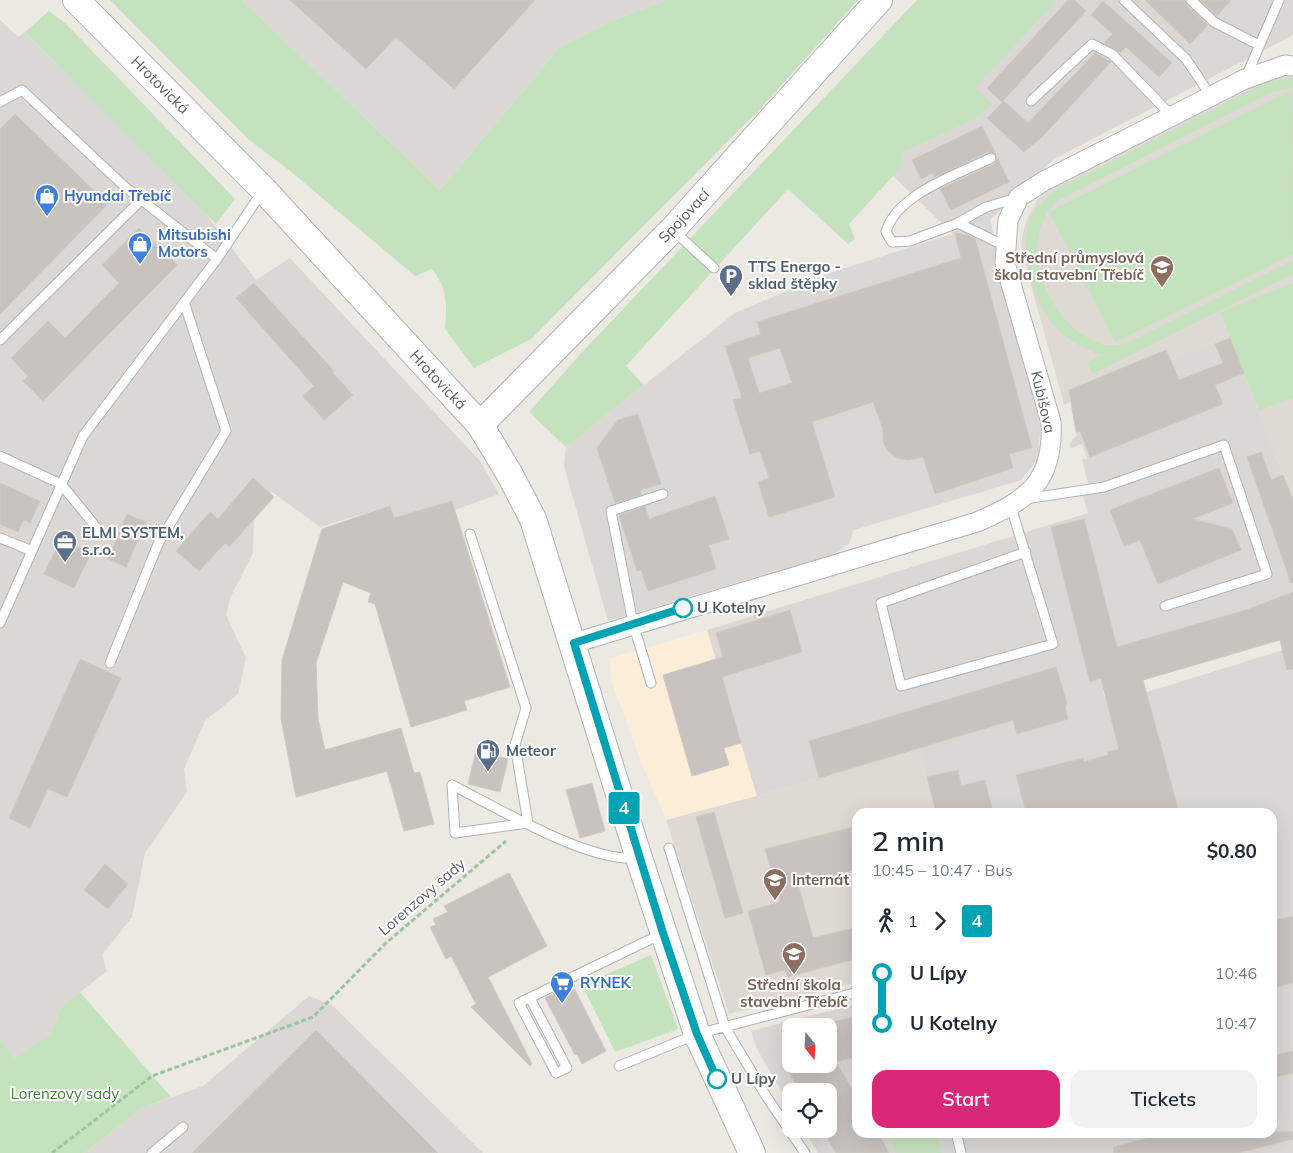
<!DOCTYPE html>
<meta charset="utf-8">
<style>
:root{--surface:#fff;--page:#f2f2f3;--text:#1f2937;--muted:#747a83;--accent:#db2777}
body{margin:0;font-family:Mulish,sans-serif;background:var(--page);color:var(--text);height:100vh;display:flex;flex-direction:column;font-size:19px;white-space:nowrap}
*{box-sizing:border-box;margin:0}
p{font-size:16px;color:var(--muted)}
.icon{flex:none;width:28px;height:28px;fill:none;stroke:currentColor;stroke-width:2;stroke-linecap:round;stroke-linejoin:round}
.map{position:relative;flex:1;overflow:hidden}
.side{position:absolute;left:852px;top:808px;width:425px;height:330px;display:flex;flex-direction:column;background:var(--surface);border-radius:15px;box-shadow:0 5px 20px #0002}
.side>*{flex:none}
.badge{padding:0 10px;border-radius:4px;font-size:18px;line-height:32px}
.needle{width:32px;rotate:162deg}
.buttons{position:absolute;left:782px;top:1018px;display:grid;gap:10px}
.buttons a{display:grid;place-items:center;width:55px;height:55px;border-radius:10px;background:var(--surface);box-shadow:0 5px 20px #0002;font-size:25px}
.map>.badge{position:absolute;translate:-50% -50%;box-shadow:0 0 0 2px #fff}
.legs{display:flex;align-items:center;gap:8px;height:55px;padding:0 20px;font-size:16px}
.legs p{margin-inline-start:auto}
.headline{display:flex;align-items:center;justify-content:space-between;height:85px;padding:0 20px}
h1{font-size:28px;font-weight:600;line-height:38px}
.primary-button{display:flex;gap:10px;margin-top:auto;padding:10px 20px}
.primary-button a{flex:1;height:58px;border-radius:15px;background:var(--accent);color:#fff;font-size:20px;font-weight:600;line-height:58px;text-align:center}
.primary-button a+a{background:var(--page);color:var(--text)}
ul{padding:0 20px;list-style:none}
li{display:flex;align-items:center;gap:18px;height:50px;font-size:19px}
li i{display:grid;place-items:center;width:8px;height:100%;margin:0 6px;background:currentColor}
li i::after{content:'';width:12px;height:12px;margin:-6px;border:4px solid;border-radius:50%;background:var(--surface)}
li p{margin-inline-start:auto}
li:first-child i{background:linear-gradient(#0000 50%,currentColor 0)}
li:last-child i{background:linear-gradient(currentColor 50%,#0000 0)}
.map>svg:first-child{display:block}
.commercial{fill:#fbedd8}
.industrial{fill:#dbd7d4;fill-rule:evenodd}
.education{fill:#dfd9d3}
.green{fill:#c5e2bf}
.building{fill:#c8c3bf;stroke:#d0c9c1;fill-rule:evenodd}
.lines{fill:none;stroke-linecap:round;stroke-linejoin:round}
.lane-casing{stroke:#afb3b6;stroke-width:11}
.street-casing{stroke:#afb3b6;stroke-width:21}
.secondary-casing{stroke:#aeb3b6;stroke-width:28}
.path{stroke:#9bc5a0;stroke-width:3;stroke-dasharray:5 2.5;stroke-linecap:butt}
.lane{stroke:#fff;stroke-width:9}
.street{stroke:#fff;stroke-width:19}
.secondary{stroke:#fff;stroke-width:26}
.line-1-casing{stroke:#fff;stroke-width:11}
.line-1{stroke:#00a3b4;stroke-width:8}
.stop-1-dot{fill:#fff;stroke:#00a3b4;stroke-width:2.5}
.labels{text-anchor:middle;stroke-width:4;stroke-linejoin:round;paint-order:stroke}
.street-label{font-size:15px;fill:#5a5f62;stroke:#fff}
.shop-label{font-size:15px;font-weight:bold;fill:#366cbe;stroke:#fff;text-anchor:start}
.education-label{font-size:15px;font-weight:bold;fill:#785e54;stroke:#fff;text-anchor:end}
.service-label{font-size:15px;font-weight:bold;fill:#4e5e75;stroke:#fff;text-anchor:start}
.stop-label{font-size:15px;font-weight:bold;fill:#5a5f62;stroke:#fff;text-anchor:start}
.park-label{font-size:15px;fill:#42813a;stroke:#fff}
</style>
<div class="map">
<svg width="1293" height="1153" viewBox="0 0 1293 1153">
<rect width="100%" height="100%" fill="#ece8e2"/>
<path class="commercial" d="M707,630l50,166 -91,24 -25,-58 -30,-82 -1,-22z"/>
<path class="industrial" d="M242,0h425l-58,22 -49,25 -120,143z
M1049,0h244v35l-239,124 -64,61 51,198 -3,41 -17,21 -167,50 -5,14 -15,10 -226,67 -44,-155 2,-19 169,-134 97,-41 121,-38 -68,-66z
M0,20l18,17 7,-5 178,178 53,70 34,-22 190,203 19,33 -44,16 -3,-9 -58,17 -4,-12 -70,21 -49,-36 1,6 -18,21 -1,35 -23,45 -4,17 20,43 -8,36 -33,27 -21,48 3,23 -42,61 -13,64 -30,38 5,16 -45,35 -12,28 -37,26 -13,-21z
M1230,338l63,161v137l-190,56 5,12 185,-57v506h-475l-14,-24h25v-38h-38v17l-34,-59 -6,-18 106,-27 1,128h414v-320h-336l-17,-64 -162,48 -50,-166 381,-117 -6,-20 8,-3 -8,-30 5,-2 -5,-14 -11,4 -2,-4 8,-9 -5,-34 -8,4 -3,-12 105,-43zM791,1026h38v38h-38z
M309,996l23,9 151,148h-399l58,-45 61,-22z"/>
<path class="education" d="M1279,76h14v423l-63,-161 -59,23 -6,-10 -104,42 -39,-140v-17l5,-17 11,-20 19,-15 196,-99z
M919,748l17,64h-78l-1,170 -128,32 -63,-194 91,-24z"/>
<path class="green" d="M110,0h132l198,190 120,-143 49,-25 58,-22h191l-98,109 -229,230 -57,29 -29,-39c2,-25 3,-39 -13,-60l-17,7 -126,-106 -41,-31z
M917,0h135l3,3 -80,85 17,16 -18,15 -73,34 3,11 -55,60 6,15 -7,5 -60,-55 -162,177 18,19 -78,62 -37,-35 56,-63z
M49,11l17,13 169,175 -19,25 -191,-192z
M1289,78h4v10l-21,4 -213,108c-42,36 -17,104 21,133 8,5 18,12 28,12 6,1 13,-1 19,-2l166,-83v14l-200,100 -6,-11 14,-8c-16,-6 -31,-13 -43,-25 -24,-24 -41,-82 -27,-113 6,-12 15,-19 26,-28l210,-107z
M1292,90l1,164 -178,88 -66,-130z
M1293,283v115l-34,13 -39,-99z
M651,955l27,74 -63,23 -33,-67z
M80,992l91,105 -29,11 -58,45h-84v-114l13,20 37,-25 12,-28z
M886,1133h50l5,20h-44z"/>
<path class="building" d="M290,0h245l-81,89 -58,-52 -30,32z
M1068,0h6l12,11 -84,91 -15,-14z
M1145,0h40l2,5 21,20 -18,19z
M1200,0h31l-14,16z
M1103,1l69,62 -13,14 -33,-30 -6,6 -16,-10 9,-9 -22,-19z
M1095,53l16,9 -69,75 -18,15 -37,-34 17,-17 24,22z
M15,114l93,90 -108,110v-185z
M982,126l14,28 -8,-2 -53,25 -2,-4 -12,6 -9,-19z
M997,157l12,25 -58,28 -11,-21 54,-25z
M139,228l38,37 -134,136 -20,-20 5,-5 -17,-18 37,-37 17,17 54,-55 -17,-18z
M955,233l12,2 8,3 57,210 -23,6 4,14 -78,26 -12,-37 -15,3 -11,-2 -9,-7 -5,-9v-13l-10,-27 -61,20 23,75 -66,20 -11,-35 11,-4 -9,-27 -10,3 -17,-54 9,-2 -17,-52 36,-12 -4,-12 204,-64zM780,348l12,35 -33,10 -11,-35z
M254,283l80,88 -2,1 21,23 -29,25 -21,-24 11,-10 -78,-88z
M1230,338l14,35 -29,12 8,19 -133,53 -10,-26 -4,1 -7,-42 97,-40 13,30 44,-17 -8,-19z
M638,414l23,70 -21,6 1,5 -26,8 -18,-55 21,-28z
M1261,452l10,28 12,-5 10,24v84h-2l-44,-126z
M1219,468l14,35 -41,16 40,10 9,21 -83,34 -18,-44 -16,6 -14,-36z
M253,478l21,19 -45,50 -4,-4 -26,28 -23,-20 34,-39 8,7z
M0,483l40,18 -10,22 -7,-3 -5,12 -18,-8z
M715,496l14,43 -20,6 7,24 -68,22 -7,-21 -4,1 -18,-56 26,-9 4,13z
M452,501l58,186 -46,14 3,9 -56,17 -36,-123 -7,-2 3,-9 -28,-11 -27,81 2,56 7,31 76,-22 13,45 6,-1 14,52 -30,7 -17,-60 -91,26 -15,-78 1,-59 40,-131 68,-23 4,12z
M127,514l19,8 -20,45 -18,-8z
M1084,519l33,128 129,-37 47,-18v77l-6,1 -7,-30 -137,40 36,132h-153l-10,-37 67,-17 1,4 24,-7 -1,-3 12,-3 -18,-71 -11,4 -39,-155z
M61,539l30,14 -17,35 -30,-14z
M790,610l12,42 -80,25 19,66 -17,5 5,17 -37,11 -29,-101 60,-18 -7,-24z
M80,659l41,19 -54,119 -19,-8 -18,39 -21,-10z
M1056,667l11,36 -2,4 3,12 -51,15 -4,-14 -194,58 -10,-37z
M476,751l32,8 -8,33 -32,-8z
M958,770l3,16 24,-6 7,29 -14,3h-42l-9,-35z
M592,783l13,48 -25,7 -14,-48z
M714,812l29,101 -18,5 -29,-101z
M858,826v43l-60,15 15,54 45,-11v31l-70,19 -3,-7 -19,5 -18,-64 32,-9 -15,-53z
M105,864l23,20 -20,25 -24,-19z
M509,873l38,73 -59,31 44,87 -2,2 -59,-59 5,-3 -25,-48 -5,3 -16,-32 6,-2 -3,-6 15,-7 -4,-6z
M1293,916v67l-21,5v-67z
M572,984l34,67 -24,13 -5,-10 -2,1 -30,-57z
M858,1016v40l-29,8h8l21,35v33h19l12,21h-53l-14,-24h7v-38h-29l-16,-27h45v-41z
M316,1030l122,123h-246z
M1293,1051v22l-21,5v-22z
M1172,1132h121v7l-55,14h-124l-1,-6z"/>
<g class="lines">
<g class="lane-casing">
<path id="lane" d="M1124,0l62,59 25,37
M1191,0l23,22 45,23
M1246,77l33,-77
M1031,101l61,-57 20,10 59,61
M0,102l22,-12 103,97 92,72
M991,158c-32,16 -95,36 -105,74l6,10 18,-1 48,-18 28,-16 31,-9
M958,223l47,23
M674,231l40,37
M0,340l141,-140
M0,456l61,28 40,49
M1025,499l79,-12 120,-42 43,129 -102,32
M1011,507l42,137 -152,42 -20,-83 145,-51
M470,534l56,174 -11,37 13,78
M0,538l32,13
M0,623l83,-187 134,-177 45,-67
M110,663l48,-119 68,-113 -42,-129
M651,683l-18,-60 -22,-112 52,-17
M528,823l-73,10 -3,-48c46,23 135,77 184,73
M669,848l56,179 41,69 39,57
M530,998l37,70 -11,5 -37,-70c44,-21 88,-43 132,-64l10,-5
M619,1066l78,-32 161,-42
M956,1132l5,21
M152,1153l31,-26"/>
</g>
<g class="street-casing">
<path id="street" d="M574,643l403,-121c51,-22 77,-40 74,-100l-46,-159 3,-43 11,-23 25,-16 201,-102 40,-14 8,1"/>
</g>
<g class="secondary-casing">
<path id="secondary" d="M76,0l187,189 217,236 29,48 24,46 106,339 58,176 55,119
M480,425l193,-196 206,-229"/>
</g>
<path class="path" d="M52,1153l100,-77 161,-59 73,-74 120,-102"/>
<use href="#lane" class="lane"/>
<use href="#street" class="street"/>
<use href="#secondary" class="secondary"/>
</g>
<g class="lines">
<g class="line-1-casing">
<path id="line-1" d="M683,608l-109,35 89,290 34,101 20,45"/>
</g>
<use href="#line-1" class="line-1"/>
</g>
<defs>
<g id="shop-pin" transform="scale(1.25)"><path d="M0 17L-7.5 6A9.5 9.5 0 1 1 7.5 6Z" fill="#3f7fe0" stroke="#fff"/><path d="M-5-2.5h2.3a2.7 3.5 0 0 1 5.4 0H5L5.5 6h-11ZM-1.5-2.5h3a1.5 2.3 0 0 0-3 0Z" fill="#fff"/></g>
<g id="university-pin" transform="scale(1.25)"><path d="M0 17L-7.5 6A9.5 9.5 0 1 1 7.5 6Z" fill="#8d6e63" stroke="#fff"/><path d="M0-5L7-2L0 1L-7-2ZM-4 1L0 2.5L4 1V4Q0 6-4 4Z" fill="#fff"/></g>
<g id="parking-pin" transform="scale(1.25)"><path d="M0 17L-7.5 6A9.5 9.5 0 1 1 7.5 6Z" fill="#5c6f8a" stroke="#fff"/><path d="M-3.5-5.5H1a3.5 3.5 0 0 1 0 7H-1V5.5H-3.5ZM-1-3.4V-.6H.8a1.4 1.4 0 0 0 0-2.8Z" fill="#fff"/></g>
<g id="office-pin" transform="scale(1.25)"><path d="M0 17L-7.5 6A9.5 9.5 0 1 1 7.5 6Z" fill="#5c6f8a" stroke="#fff"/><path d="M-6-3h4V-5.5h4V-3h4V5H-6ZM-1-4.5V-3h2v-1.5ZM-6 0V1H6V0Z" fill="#fff"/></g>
<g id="fuel-pin" transform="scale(1.25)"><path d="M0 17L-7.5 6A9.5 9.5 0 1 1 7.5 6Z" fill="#5c6f8a" stroke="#fff"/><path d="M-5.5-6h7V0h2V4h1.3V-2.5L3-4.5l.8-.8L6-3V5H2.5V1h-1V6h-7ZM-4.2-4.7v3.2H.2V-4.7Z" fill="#fff"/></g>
<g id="school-pin" transform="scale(1.25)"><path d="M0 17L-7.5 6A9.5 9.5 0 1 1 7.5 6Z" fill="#8d6e63" stroke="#fff"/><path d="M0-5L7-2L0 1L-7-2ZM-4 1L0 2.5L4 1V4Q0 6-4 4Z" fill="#fff"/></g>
<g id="supermarket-pin" transform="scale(1.25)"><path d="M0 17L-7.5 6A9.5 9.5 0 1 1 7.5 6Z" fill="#3f7fe0" stroke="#fff"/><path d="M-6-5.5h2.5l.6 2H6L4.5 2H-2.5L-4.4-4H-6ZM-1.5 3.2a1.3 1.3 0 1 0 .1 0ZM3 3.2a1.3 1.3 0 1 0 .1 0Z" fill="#fff"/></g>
</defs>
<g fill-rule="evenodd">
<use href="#shop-pin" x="47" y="196"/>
<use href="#shop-pin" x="140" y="244"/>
<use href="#university-pin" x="1162" y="267"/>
<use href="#parking-pin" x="731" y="276"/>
<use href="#office-pin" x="65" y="542"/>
<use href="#fuel-pin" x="488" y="751"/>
<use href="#university-pin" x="775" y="880"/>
<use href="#school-pin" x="794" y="954"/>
<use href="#supermarket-pin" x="562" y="983"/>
</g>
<g class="stop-1-dot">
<circle cx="683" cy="608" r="9"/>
<circle cx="717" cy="1079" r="9"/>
</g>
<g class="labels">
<g class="street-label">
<text transform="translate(160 85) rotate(45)" y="5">Hrotovická</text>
<text transform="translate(684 216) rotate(-47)" y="5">Spojovací</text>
<text transform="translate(438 380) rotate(47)" y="5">Hrotovická</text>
<text transform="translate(1043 402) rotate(77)" y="5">Kubišova</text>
<text transform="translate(422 897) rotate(-41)" y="5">Lorenzovy sady</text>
</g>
<g class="shop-label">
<text x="64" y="201">Hyundai Třebíč</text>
<text x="158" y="240">Mitsubishi<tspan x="158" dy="17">Motors</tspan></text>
<text x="580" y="988">RYNEK</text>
</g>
<g class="education-label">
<text x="1144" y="263">Střední průmyslová<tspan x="1144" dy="17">škola stavební Třebíč</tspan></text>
<text x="792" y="885" text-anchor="start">Internát</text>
<text x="794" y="990" text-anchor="middle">Střední škola<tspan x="794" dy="17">stavební Třebíč</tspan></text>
</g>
<g class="service-label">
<text x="748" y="272">TTS Energo -<tspan x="748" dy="17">sklad štěpky</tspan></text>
<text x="82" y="538">ELMI SYSTEM,<tspan x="82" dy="17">s.r.o.</tspan></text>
<text x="506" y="756">Meteor</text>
</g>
<g class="stop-label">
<text x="697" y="613">U Kotelny</text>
<text x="731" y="1084">U Lípy</text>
</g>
<g class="park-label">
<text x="65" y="1099">Lorenzovy sady</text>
</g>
</g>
</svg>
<div class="buttons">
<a><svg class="needle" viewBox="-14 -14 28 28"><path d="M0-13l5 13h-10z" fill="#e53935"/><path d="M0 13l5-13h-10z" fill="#747a83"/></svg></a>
<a><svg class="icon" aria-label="locate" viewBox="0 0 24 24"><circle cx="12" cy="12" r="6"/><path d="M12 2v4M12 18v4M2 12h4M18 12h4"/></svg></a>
</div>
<b class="badge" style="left:624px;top:808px;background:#00a3b4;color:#fff">4</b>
<section class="side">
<div class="headline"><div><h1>2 min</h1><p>10:45 – 10:47 · Bus</p></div><b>$0.80</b></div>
<div class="legs"><svg class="icon" aria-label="walk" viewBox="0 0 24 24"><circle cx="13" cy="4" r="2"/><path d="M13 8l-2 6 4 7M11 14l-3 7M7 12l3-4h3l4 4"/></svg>1<svg class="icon" aria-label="forward" viewBox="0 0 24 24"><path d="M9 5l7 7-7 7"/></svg><b class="badge" style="background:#00a3b4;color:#fff">4</b></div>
<ul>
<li><i style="color:#00a3b4"></i><b>U Lípy</b><p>10:46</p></li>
<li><i style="color:#00a3b4"></i><b>U Kotelny</b><p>10:47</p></li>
</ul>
<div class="primary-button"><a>Start</a><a>Tickets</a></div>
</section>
</div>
